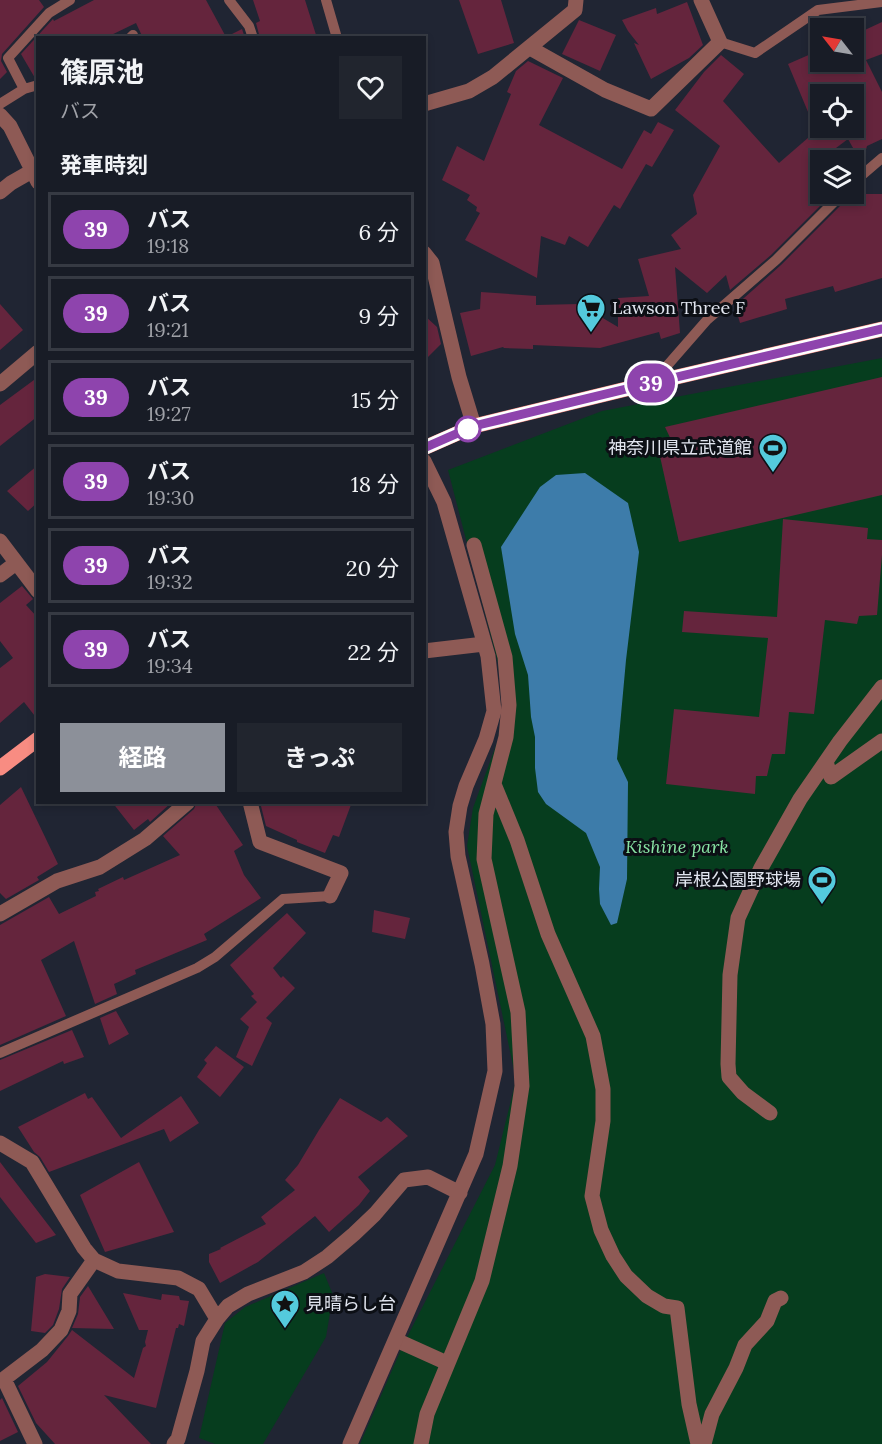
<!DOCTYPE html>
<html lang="ja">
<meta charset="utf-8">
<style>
:root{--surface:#181c26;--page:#21252e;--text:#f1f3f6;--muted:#9fa1a7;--line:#363a43;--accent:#8c9099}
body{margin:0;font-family:Lora,"Noto Sans JP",serif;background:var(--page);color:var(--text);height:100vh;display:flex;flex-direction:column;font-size:22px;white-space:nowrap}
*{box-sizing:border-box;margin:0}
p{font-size:20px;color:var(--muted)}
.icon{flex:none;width:33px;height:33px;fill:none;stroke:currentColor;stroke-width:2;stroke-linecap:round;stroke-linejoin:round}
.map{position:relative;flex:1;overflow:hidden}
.sheet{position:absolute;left:36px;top:36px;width:390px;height:768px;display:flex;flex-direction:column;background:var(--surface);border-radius:0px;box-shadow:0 3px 9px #0003,0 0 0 2px var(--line)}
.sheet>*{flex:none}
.badge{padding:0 12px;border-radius:20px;font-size:21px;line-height:39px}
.needle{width:39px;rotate:301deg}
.buttons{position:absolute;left:810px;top:18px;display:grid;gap:12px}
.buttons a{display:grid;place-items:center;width:54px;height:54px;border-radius:0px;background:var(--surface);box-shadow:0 3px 9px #0003,0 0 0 2px var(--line);font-size:30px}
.map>.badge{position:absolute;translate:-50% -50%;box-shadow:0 0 0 3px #fff}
h2{padding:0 24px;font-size:22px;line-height:54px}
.round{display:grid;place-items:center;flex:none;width:63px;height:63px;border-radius:0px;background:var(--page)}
.headline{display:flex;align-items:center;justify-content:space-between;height:102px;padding:0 24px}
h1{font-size:28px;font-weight:700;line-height:45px}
.button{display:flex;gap:12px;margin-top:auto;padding:12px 24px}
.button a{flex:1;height:69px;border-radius:0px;background:var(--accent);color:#fff;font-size:24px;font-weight:700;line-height:69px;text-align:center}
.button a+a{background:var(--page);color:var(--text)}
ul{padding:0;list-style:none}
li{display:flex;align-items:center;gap:18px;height:75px;margin:0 12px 9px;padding:0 12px;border:3px solid var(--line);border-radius:0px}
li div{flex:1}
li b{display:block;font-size:22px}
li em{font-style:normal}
li .badge{min-width:66px;font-weight:700;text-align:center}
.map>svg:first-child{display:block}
.green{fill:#063d1e}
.water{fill:#3d7caa}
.building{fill:#65253d;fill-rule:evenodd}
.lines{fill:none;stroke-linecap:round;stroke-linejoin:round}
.service{stroke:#8e5a55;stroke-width:10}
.pedestrian{stroke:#8e5a55;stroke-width:15}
.minor{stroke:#8e5a55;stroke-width:15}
.primary{stroke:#f88c82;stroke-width:15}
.line-casing{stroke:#fff;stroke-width:14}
.line{stroke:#8e44ad;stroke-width:9}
.stop-dot{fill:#fff;stroke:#8e44ad;stroke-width:3}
.labels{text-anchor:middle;stroke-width:6;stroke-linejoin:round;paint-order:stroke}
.poi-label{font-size:18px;fill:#e1e5ef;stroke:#0c0f15;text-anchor:start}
.park-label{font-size:18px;font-style:italic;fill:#89e5a5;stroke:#0c0f15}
</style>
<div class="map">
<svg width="882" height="1444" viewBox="0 0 882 1444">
<rect width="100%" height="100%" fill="#202533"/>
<path class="green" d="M882,358v1086h-522l43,-99 92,-180 21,-85 -49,-234 6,-38 25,-68 5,-33 -5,-44 -50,-193 154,-59z
M324,1273l9,22 -7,42 -63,107h-48l-16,-6 26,-115 20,-16z"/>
<path class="water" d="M585,473l43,30 11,49 -13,108 -9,99 11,23 -1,97 -10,44 -6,2 -11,-21 -1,-15 1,-22 -14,-34 -40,-29 -8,-12 -3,-24v-31l-4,-20 -3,-42 -13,-41 -14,-87 39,-60 16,-12z"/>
<path class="building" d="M0,0h39l5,7 -42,47 -1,7 6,11 -7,7z
M94,0h112l20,37 16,-8 3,9h-102l-7,-15 -31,15h-67v40h-3l-14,-24 32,-35 1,2z
M253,0h52l12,38h-57l-4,-15 4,-2z
M459,0h42l13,43 -36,11z
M687,2l16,43 -14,13 -38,21 -17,-36 5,2 -11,-14 -6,-11 34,-12 1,6z
M579,20l37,15 -16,36 -38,-17z
M882,22v32l-16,6 16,32v47l-15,7 -5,18 -14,-25 -28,21v34h12l-61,61 -41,35 -4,-15 -19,18 -32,-26 5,66 -19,6 -2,-7 -59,16 -67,-3v4l-29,-1 -1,-1 -32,9 -11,-43 20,-4 1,-17 55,4v9l43,-1 39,23v-29l31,-2 -11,-37 43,-10 -10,-14 26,-21 -4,-19 27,-49 -45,-36 29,-38 17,-17 23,19 -21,27 56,62 37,-32 -28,-67 32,-14v12h34v-27zM820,94h34v34h-34z
M528,61l35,17 -24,47 83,44 22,-39 7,4 7,-12 16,8 -22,37 -6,-3 -26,45 -6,-4 -26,42 -19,-11 -4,9 -24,-9 -4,42 -72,-38 15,-27 -4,-2 1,-4 -10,-7 3,-5 -28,-15 15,-34 27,15 27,-67 -4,-2 9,-21z
M849,194h33v84l-47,14 -2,-6 -48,13 2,10 -47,14 -5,-17 46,-41 66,-66z
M0,304l23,26 -23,20z
M424,315l13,12 4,17 -17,17z
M38,377v39l-38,30v-41z
M882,377v118l-203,47 -20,-90 15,-6 -9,-19z
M38,465v37l-10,9 -21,-20z
M783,519l85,9 -1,11 15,1v15l-5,60 -18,1 -2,8 -32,-4 -11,94 -25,-2 -4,42h-13l-5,22h-11l-1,18 -89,-10 8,-75 85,8 9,-79 -86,-6 2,-21 93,6z
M22,586l11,13 -7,6 12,13v102l-14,-18 -24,21v-55l13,-10 -13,-17v-38z
M21,787l37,77 -21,13 2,3 -33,19 -6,-6v-88z
M112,802h60l-22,20 -2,-3 -14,11z
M197,802h17l29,43 -9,6 10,24 17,23 -57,36 3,6 -72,30 1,4 -22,10 3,10 -22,10 -21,-63 -33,19 25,56 -66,29v-120l49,-28 10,17 37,-18 -1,-4 4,-1 -1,-2 25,-12 1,3 56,-25 -17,-19 31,-27z
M260,802h92l-13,35 -6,-2 -8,18 -28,-11v-2l-31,-14z
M374,910l36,8 -5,21 -33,-7z
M287,913l19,20 -33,35 8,10 2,-2 12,12 -29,30 6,5 -20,43 -16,-9 13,-30 -9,-8 17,-17 -6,-6 3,-2 -24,-29z
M116,1011l13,23 -20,11 -9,-27z
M72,1030l12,27 -20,7 -1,-3 -63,30v-31z
M216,1046l28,21 -24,30 -23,-20 10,-14 -3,-3z
M85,1093l3,6 4,-2 29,41 60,-42 18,27 -29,19 -6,-13 -115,43 -9,-15 -6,-5 -16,-25z
M340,1098l41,24 6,-5 21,19 -50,41 12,14 -11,14 -30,27 -14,-16 -57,46 -38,21 -11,-21v-8l12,-5 -1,-1 46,-24 -5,-7 34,-27 -10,-10 13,-15 21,-35z
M0,1162l56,73 -20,8 -36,-46z
M139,1162l35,70 -69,20 -25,-57z
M45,1274l25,3 -8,12 -3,20 -6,16 -8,8 -14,-2 5,-54z
M88,1286l26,43 -42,-1 6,-14 2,-17z
M123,1293l38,7 1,-6 17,2 1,4 9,1 -5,25 -5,-2 -1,4h-2l-20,80 -52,-13 47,49h-96l-19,-21 -18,-37 29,-24 21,-26 4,-6 62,48 9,-30 3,-2 -1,-4 3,-12h-9z
M2,1398l16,34 -18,9v-41z"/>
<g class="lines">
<path class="service" d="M229,0l20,26 4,12
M326,0l11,38
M130,38l3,-3
M720,42l35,11 63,-43 64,-8
M24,89l14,-4
M0,104l24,-15 -16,-31 41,-45 21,-13
M854,182l28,-24
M652,383l55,-63 69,-60 66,-66
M0,1053l197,-85 18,-11 68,-58 47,-3"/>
<path class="pedestrian" d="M826,762l5,15 51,-36
M494,784l23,56 31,94 45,102 10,53v32l-11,75 9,34 12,26 13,20 21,20 17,10 13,2 12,96 9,40
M770,1113l-27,-20 -14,-16 -1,-13 2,-89 8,-57 23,-50 39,-69 40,-58 42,-54
M396,1340l51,23
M421,1444l6,-30 55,-133 28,-115 12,-80 -4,-74 -34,-153 2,-45 20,-77 3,-32 -4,-48 -31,-112
M704,1444l8,-30 24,-46 9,-23 22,-24 8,-20 6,-3"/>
<path class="minor" d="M530,48l75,42 46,19 69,-67 -19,-42
M424,104l45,-13 24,-14 82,-67 1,-10
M0,115l10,11 28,56
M0,192l11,-9 21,-12
M424,253l8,10 27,114 15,49
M0,384l38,-32
M0,541l38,50
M0,575l16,-12
M424,651l60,-7
M250,802l10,40 81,31 -11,23
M0,914l57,-33 43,-14 45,-28 43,-37
M0,1143l32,19 52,86 10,12 24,11 60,7 21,11 18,30
M35,1444l-31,-65 38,-29 19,-20 8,-19 1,-17 24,-34
M174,1444l4,-5 19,-68 6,-30 14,-22 11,-13 20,-12 56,-22 23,-15 27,-23 21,-20 29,-34 24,-3 32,16
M350,1444l126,-290 19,-83 -2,-47 -11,-60 -24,-108 -2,-24 4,-26 6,-20 20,-47 8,-28 -6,-55 -44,-154 -20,-41"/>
<path class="primary" d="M424,448l50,-22 177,-43 231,-54
M0,768l38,-29"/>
</g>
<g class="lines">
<g class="line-casing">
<path id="line" d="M424,448l50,-22 177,-43 231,-54"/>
</g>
<use href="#line" class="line"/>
</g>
<defs>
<g id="supermarket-pin" transform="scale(1.5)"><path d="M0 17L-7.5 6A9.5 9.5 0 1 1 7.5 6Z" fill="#54cadd" stroke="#0c0f15"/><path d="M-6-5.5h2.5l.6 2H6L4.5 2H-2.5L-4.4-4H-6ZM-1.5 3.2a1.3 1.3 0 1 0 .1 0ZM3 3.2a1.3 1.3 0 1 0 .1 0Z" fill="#111"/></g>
<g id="stadium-pin" transform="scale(1.5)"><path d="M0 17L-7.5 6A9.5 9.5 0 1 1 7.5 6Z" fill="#54cadd" stroke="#0c0f15"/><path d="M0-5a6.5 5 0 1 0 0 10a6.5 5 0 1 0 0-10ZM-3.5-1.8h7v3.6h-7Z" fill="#111"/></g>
<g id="sight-pin" transform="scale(1.5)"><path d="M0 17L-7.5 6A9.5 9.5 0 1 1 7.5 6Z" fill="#54cadd" stroke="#0c0f15"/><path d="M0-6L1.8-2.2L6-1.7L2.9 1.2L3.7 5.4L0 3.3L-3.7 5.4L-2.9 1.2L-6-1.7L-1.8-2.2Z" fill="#111"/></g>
</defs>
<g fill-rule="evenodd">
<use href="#supermarket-pin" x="591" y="308"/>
<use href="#stadium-pin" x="773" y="448"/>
<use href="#stadium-pin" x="822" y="880"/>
<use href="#sight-pin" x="285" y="1304"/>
</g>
<circle class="stop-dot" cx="468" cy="429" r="12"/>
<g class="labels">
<g class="poi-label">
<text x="612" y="314">Lawson Three F</text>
<text x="752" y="454" text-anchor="end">神奈川県立武道館</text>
<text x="801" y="886" text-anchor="end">岸根公園野球場</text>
<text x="306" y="1310">見晴らし台</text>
</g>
<g class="park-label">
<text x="677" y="853">Kishine park</text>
</g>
</g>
</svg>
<div class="buttons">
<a><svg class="needle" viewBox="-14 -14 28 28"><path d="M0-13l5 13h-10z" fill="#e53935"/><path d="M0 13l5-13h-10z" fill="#9fa1a7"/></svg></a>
<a><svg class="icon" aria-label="locate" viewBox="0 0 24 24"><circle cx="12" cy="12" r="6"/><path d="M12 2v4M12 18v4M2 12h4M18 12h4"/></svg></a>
<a><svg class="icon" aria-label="layers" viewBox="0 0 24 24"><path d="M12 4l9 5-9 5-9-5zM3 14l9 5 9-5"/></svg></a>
</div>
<b class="badge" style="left:651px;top:383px;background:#8e44ad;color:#fff">39</b>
<section class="sheet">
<div class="headline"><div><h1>篠原池</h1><p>バス</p></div><a class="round"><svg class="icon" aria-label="heart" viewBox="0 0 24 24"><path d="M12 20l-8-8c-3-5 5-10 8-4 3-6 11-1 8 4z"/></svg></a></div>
<h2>発車時刻</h2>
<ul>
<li><span class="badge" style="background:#8e44ad;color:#fff">39</span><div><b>バス</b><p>19:18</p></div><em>6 分</em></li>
<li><span class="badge" style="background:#8e44ad;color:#fff">39</span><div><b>バス</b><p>19:21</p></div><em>9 分</em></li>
<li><span class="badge" style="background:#8e44ad;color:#fff">39</span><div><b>バス</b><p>19:27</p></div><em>15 分</em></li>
<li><span class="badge" style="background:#8e44ad;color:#fff">39</span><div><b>バス</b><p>19:30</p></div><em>18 分</em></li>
<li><span class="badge" style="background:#8e44ad;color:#fff">39</span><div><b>バス</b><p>19:32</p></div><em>20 分</em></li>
<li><span class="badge" style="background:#8e44ad;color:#fff">39</span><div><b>バス</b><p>19:34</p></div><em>22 分</em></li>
</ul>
<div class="button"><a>経路</a><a>きっぷ</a></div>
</section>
</div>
